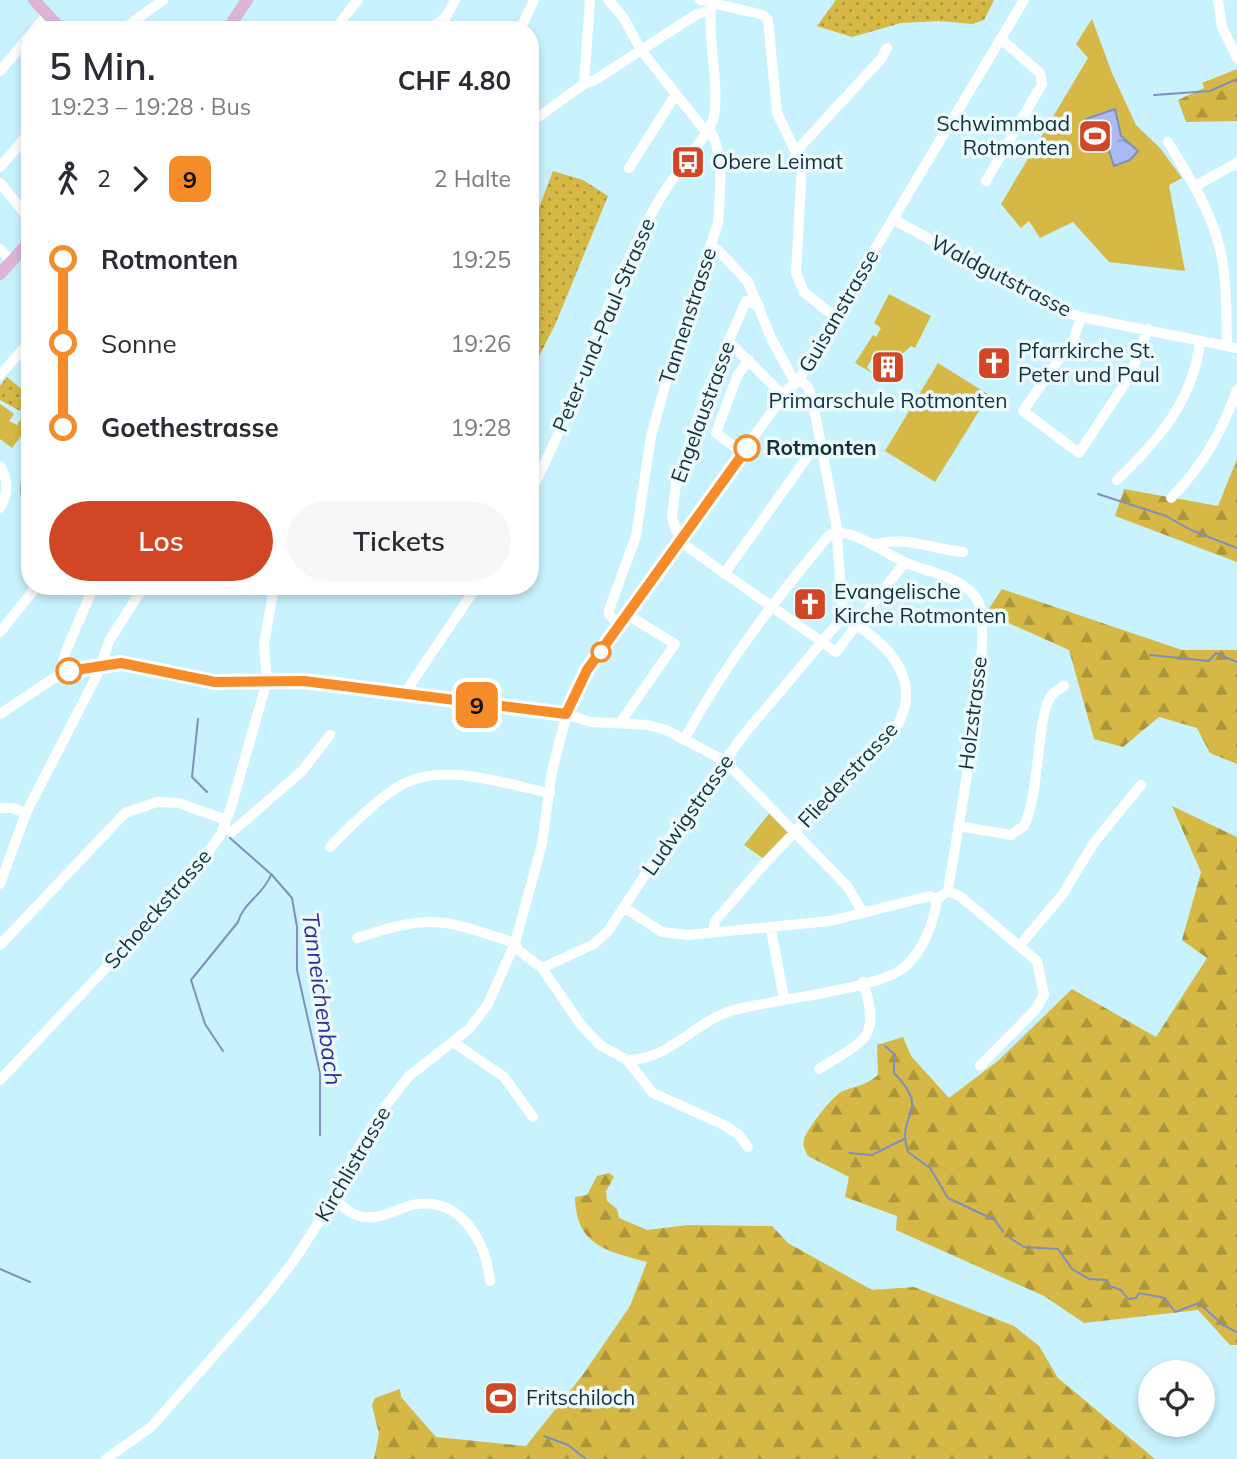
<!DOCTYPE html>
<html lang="de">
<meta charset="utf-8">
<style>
:root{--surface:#fff;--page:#f7f7f7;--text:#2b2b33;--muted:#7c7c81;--accent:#d14726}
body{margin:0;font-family:Mulish,sans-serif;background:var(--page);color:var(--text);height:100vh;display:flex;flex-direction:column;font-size:26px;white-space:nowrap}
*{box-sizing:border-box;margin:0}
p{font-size:23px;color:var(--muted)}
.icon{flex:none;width:38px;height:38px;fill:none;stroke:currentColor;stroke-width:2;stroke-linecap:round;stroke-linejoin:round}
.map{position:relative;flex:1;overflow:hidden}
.side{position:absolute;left:21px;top:21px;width:518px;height:574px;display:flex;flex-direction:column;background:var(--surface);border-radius:28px;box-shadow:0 4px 10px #0003}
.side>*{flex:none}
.badge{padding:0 14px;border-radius:10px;font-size:24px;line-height:46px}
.buttons{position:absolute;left:1138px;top:1360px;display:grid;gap:14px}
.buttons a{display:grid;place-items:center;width:77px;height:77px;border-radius:50%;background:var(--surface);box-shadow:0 4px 10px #0003;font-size:35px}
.map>.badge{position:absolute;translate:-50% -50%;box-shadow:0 0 0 4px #fff}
.legs{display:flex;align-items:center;gap:10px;height:77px;padding:0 28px;font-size:23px}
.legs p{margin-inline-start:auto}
.head{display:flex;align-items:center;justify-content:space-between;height:119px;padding:0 28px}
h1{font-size:38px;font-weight:600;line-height:52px}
.cta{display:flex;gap:14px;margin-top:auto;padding:14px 28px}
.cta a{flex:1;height:80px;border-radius:42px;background:var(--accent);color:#fff;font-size:28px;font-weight:600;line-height:80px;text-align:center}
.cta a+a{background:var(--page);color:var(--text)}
ul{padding:0 28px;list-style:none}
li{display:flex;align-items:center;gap:24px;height:84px;font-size:26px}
li i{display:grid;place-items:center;width:10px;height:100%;margin:0 9px;background:currentColor}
li i::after{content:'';width:18px;height:18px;margin:-9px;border:5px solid;border-radius:50%;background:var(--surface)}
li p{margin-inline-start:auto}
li:first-child i{background:linear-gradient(#0000 50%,currentColor 0)}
li:last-child i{background:linear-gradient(currentColor 50%,#0000 0)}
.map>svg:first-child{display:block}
.grass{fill:url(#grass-dots)}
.forest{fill:url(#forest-firs)}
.park{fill:#d5b845}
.water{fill:url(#water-ripples);stroke:#7e90bb;stroke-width:2}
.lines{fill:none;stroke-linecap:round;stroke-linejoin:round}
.stream{stroke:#7e90bb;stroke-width:2}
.minor{stroke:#fff;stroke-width:10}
.major{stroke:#dcb5d4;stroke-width:12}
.line-1-casing{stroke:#fff;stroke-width:16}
.line-1{stroke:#f68b29;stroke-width:10}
.stop-1-dot{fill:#fff;stroke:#f68b29;stroke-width:3.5}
.labels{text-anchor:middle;stroke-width:7;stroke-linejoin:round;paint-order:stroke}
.poi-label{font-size:21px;fill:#123138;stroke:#ecfafd;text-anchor:start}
.street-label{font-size:21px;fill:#123138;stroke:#ecfafd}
.stop-label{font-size:21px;font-weight:bold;fill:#123138;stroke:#ecfafd;text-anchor:start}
.water-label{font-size:23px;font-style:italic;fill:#2e2e98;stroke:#ecfafd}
</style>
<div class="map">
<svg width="1237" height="1459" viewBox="0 0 1237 1459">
<defs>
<pattern id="grass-dots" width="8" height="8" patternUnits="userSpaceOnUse" patternTransform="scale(1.75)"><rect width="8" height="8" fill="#d5b845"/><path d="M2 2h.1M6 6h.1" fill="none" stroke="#ab963b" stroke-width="1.8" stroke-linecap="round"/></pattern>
<pattern id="forest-firs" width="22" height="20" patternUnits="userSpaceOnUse" patternTransform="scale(1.75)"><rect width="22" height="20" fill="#d5b845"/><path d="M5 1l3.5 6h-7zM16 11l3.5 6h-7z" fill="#ab963b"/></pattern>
<pattern id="water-ripples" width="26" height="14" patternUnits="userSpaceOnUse" patternTransform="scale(1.75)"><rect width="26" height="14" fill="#adb9f3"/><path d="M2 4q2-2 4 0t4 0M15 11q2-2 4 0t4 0" fill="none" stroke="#8b97c6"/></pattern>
</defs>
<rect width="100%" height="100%" fill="#c8f2fd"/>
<path class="grass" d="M836,0h158l-10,20 -11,4 -34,-3 -38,2 -49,14 -35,-11z
M553,171l30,9 25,16 -53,129 -25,49v-143z
M7,377l23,19 -10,15 -20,-11v-14z"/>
<path class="forest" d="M1237,69v52l-51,1 -8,-22 26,-12 -2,-5z
M1237,459v103l-122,-46 9,-27 94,17z
M1002,589l180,61h55v114l-27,-11 -13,-25 -38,-11 -36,30 -29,-8 -25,-89 -83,-37z
M1172,806l65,31v508h-7l-32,-35 -114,13 -40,-27 -148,-66 1,-14 -52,-19 4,-20 -41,-21c-2,-4 -6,-11 -4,-16 2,-10 29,-45 39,-49 13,-5 24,-6 35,-16l-1,-30 26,-8 8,19 38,42 50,-38 73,-71 84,48 51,-79 -25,-18 19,-68z
M609,1173l5,4 -8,14 1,10 10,8 2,9 28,12 41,-5 84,1 16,17 84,47 42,-3 100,39 25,20 19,32 97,81h-781l5,-25 -7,-29 3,-7 25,-9 1,8 35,40 90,9 56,-70 48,-70 17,-44c-40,-11 -71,-16 -72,-65l12,-2 10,-19z"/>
<path class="park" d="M1092,19l20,54 24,52 24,23 22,30 -13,7 16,86 -76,-9 -36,-40 -33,16 -11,-17 -8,7 -20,-24 87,-146 -12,-14z
M889,294l42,22 -16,32 -4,-2 -11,10 -8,-5 -5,8 -10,-8 -10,16 5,6 -17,-10 18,-28 3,2 5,-9 -7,-5z
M938,363l51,32 -54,87 -50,-31z
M0,404l14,10 -5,7 8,4 4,-6 7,8 -16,21 -12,-9z
M772,810l22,23 -27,28 -23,-16z"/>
<path class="water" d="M1115,109l6,27 17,15 -8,9 -16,6 -9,-28h-16l-3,-19z"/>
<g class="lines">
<path class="stream" d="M1154,95l56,-4 27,-12
M24,437c8,23 -14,56 6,76
M1098,494l68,22 25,14 46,18
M1150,655l59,6 7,-8 21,9
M198,719l-6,58 15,15
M230,838l42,37 20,23 5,29v43l23,103v62
M885,1046l9,8v19c39,40 1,39 14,79l22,16 18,30 47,22 8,12
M223,1051l-18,-27 -14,-44 47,-58c5,-19 25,-27 33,-47
M849,1153l23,2 32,-16
M1010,1238l14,9 34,2 14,20 17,10 18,1 3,6 11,4 7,9 8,-1 3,-5 26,5 10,14 24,-9 24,22 14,7
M0,1269l30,13
M544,1436l24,9 18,14"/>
<path class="minor" d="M608,0l15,17 18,33 65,82
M700,0l63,15 5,5 9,93 25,52 -6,108 8,19 31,25
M1218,0l4,27 15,31
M446,17l9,-17
M34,30l14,-15
M122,30l41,-30
M334,30l24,-30
M428,30l18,-13
M520,30l14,-30
M0,71l30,-36
M584,84l6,-84
M530,123l54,-39 11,-4 102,-66 14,-4
M1168,142c18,30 39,62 49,96 11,35 9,73 10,108
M797,150l84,-91 6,-11
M0,167l30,-35
M629,168l47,-74
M986,181l56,-97 -2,-11 -39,-34
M0,183l30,37
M1195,186l42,-23
M893,219l165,91 23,7 156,31
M712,247l6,3 30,32 24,58 23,42
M0,249l11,12
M1081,317l-7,21 -51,73 56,42 51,-77 18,-47
M728,341l56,55
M0,375l30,-34
M800,380l8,7 4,11 24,125 7,94
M743,453l-27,-20 22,-59 11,-14
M0,466c9,14 8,28 0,42
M1117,480c41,-39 77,-81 83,-139
M530,492c53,-97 76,-206 134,-300 10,-16 48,-62 50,-75 6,-38 -8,-78 -2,-117
M1171,498c32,-33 50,-64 66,-108
M836,532c25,2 46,19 68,30 23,10 61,15 74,39 17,34 -23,241 -30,290l-11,8
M682,536l-6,-5 -4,-15 4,-32 29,-88 41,-95 13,5
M679,541l157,111 69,-90
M873,545c32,-10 58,4 90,7
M724,574l89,-125 7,-3
M619,623l-10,-8v-5l27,-74 15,-100 14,-50 53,-163c2,-31 7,-69 -9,-95
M0,632l37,-46
M60,674l6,-23 28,-65
M404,694l73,-108
M0,714l60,-40 61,-11 94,19 89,-1 262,33 25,8 57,3 18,5 59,31 122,125 15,25
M620,723l55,-79 -49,-30
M685,738c40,-74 90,-138 144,-203l7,-3
M0,808h12l14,5
M958,826l53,9 13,-9c16,-32 13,-112 27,-130 3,-4 10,-8 13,-10
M223,828l9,4 70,-61 28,-36
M330,847c19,-19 55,-57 80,-66 41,-17 98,4 140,12
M0,884l26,-71 71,-138 12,-34 35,-55
M948,891l13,6 76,64 7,34 -8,14 -56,57
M625,908l37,24 26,3 142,-14 100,-25 7,3
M771,929l13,70
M713,932l2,-11 52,-60 131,-137c26,-48 -15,-85 -55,-107
M357,938c77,-25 84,-19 158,5l3,7 24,18 39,57 19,20 27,15 26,33 71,32 15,10 9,12
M1021,944l42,-50 30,-50 48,-59
M0,945l125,-132 32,-11 22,1 47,17
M542,968l52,-24 14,-13 62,-94 75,-104 98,-116
M453,1042l51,35 29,40
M627,1060c41,1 67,-38 104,-49 41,-12 142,-21 171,-42 20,-15 32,-46 35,-70
M819,1069c45,-29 63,-29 44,-87
M0,1080l187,-198 34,-48 10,-27 36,-126 -3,-36 10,-59
M334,1198c9,9 17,18 31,19 16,2 32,-8 47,-12 47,-10 74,35 78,76
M106,1459l45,-32 112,-127 30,-38 35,-54 27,-55 29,-45 25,-32 60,-47 19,-25 27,-61 27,-99 10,-73 18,-69 49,-79 170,-235 11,-8 5,-14 219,-366"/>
<path class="major" d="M34,0l28,30
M227,30l20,-30
M0,274l30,-33"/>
</g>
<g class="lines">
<g class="line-1-casing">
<path id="line-1" d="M69,671l52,-8 94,19 89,-1 262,33 21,-44 160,-222"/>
</g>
<use href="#line-1" class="line-1"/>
</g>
<defs>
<g id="stadium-square" transform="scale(1.75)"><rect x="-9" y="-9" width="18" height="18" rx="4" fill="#d14726" stroke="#ecfafd"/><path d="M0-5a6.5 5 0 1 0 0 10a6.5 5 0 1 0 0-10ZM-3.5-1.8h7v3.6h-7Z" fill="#fff"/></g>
<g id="bus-square" transform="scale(1.75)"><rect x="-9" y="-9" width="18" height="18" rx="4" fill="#d14726" stroke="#ecfafd"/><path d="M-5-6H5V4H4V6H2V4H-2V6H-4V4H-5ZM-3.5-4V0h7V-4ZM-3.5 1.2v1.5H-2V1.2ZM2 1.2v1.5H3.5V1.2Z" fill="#fff"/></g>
<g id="church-square" transform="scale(1.75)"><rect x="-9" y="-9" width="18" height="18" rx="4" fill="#d14726" stroke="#ecfafd"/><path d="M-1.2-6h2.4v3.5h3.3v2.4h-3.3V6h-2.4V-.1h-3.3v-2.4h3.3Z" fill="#fff"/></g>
<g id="building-square" transform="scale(1.75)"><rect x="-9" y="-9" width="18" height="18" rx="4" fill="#d14726" stroke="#ecfafd"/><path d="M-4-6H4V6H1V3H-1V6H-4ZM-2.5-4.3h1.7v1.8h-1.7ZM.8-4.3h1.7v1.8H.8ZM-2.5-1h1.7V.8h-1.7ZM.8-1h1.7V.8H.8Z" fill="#fff"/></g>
</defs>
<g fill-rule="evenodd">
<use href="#stadium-square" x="1095" y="136"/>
<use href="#bus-square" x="688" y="162"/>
<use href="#church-square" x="994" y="363"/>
<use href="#building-square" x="888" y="367"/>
<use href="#church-square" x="810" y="604"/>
<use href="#stadium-square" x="501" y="1398"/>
</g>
<g class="stop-1-dot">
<circle cx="747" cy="448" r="12"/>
<circle cx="601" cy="652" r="9"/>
<circle cx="69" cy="671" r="12"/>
</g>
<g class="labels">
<g class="poi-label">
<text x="1070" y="131" text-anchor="end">Schwimmbad<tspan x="1070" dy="24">Rotmonten</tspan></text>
<text x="712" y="169">Obere Leimat</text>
<text x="1018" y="358">Pfarrkirche St.<tspan x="1018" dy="24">Peter und Paul</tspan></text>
<text x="888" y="408" text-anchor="middle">Primarschule Rotmonten</text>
<text x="834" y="599">Evangelische<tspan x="834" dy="24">Kirche Rotmonten</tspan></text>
<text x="526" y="1405">Fritschiloch</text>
</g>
<g class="street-label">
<text transform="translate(1001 276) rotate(27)" y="7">Waldgutstrasse</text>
<text transform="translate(839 311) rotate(-60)" y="7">Guisanstrasse</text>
<text transform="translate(688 316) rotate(-72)" y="7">Tannenstrasse</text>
<text transform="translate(604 325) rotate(-67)" y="7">Peter-und-Paul-Strasse</text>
<text transform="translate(703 412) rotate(-70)" y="7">Engelaustrasse</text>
<text transform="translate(973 713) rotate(-83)" y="7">Holzstrasse</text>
<text transform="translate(848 775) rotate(-47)" y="7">Fliederstrasse</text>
<text transform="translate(688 815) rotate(-55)" y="7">Ludwigstrasse</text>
<text transform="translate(158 909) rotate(-49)" y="7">Schoeckstrasse</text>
<text transform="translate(353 1164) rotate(-60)" y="7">Kirchlistrasse</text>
</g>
<g class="stop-label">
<text x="766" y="455">Rotmonten</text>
</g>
<g class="water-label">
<text transform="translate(322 999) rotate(82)" y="8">Tanneichenbach</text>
</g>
</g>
</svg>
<div class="buttons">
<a><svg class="icon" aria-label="locate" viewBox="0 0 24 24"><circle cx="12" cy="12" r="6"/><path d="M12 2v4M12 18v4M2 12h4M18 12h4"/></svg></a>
</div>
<b class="badge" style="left:477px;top:705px;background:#f68b29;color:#111">9</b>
<section class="side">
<div class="head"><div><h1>5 Min.</h1><p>19:23 – 19:28 · Bus</p></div><b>CHF 4.80</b></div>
<div class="legs"><svg class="icon" aria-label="walk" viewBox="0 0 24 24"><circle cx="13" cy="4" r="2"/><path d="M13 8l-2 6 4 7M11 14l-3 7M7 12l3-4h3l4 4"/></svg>2<svg class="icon" aria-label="forward" viewBox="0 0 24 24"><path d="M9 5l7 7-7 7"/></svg><b class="badge" style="background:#f68b29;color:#111">9</b><p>2 Halte</p></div>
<ul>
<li><i style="color:#f68b29"></i><b>Rotmonten</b><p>19:25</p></li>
<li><i style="color:#f68b29"></i><span>Sonne</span><p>19:26</p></li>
<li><i style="color:#f68b29"></i><b>Goethestrasse</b><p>19:28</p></li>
</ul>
<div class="cta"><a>Los</a><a>Tickets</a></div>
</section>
</div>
